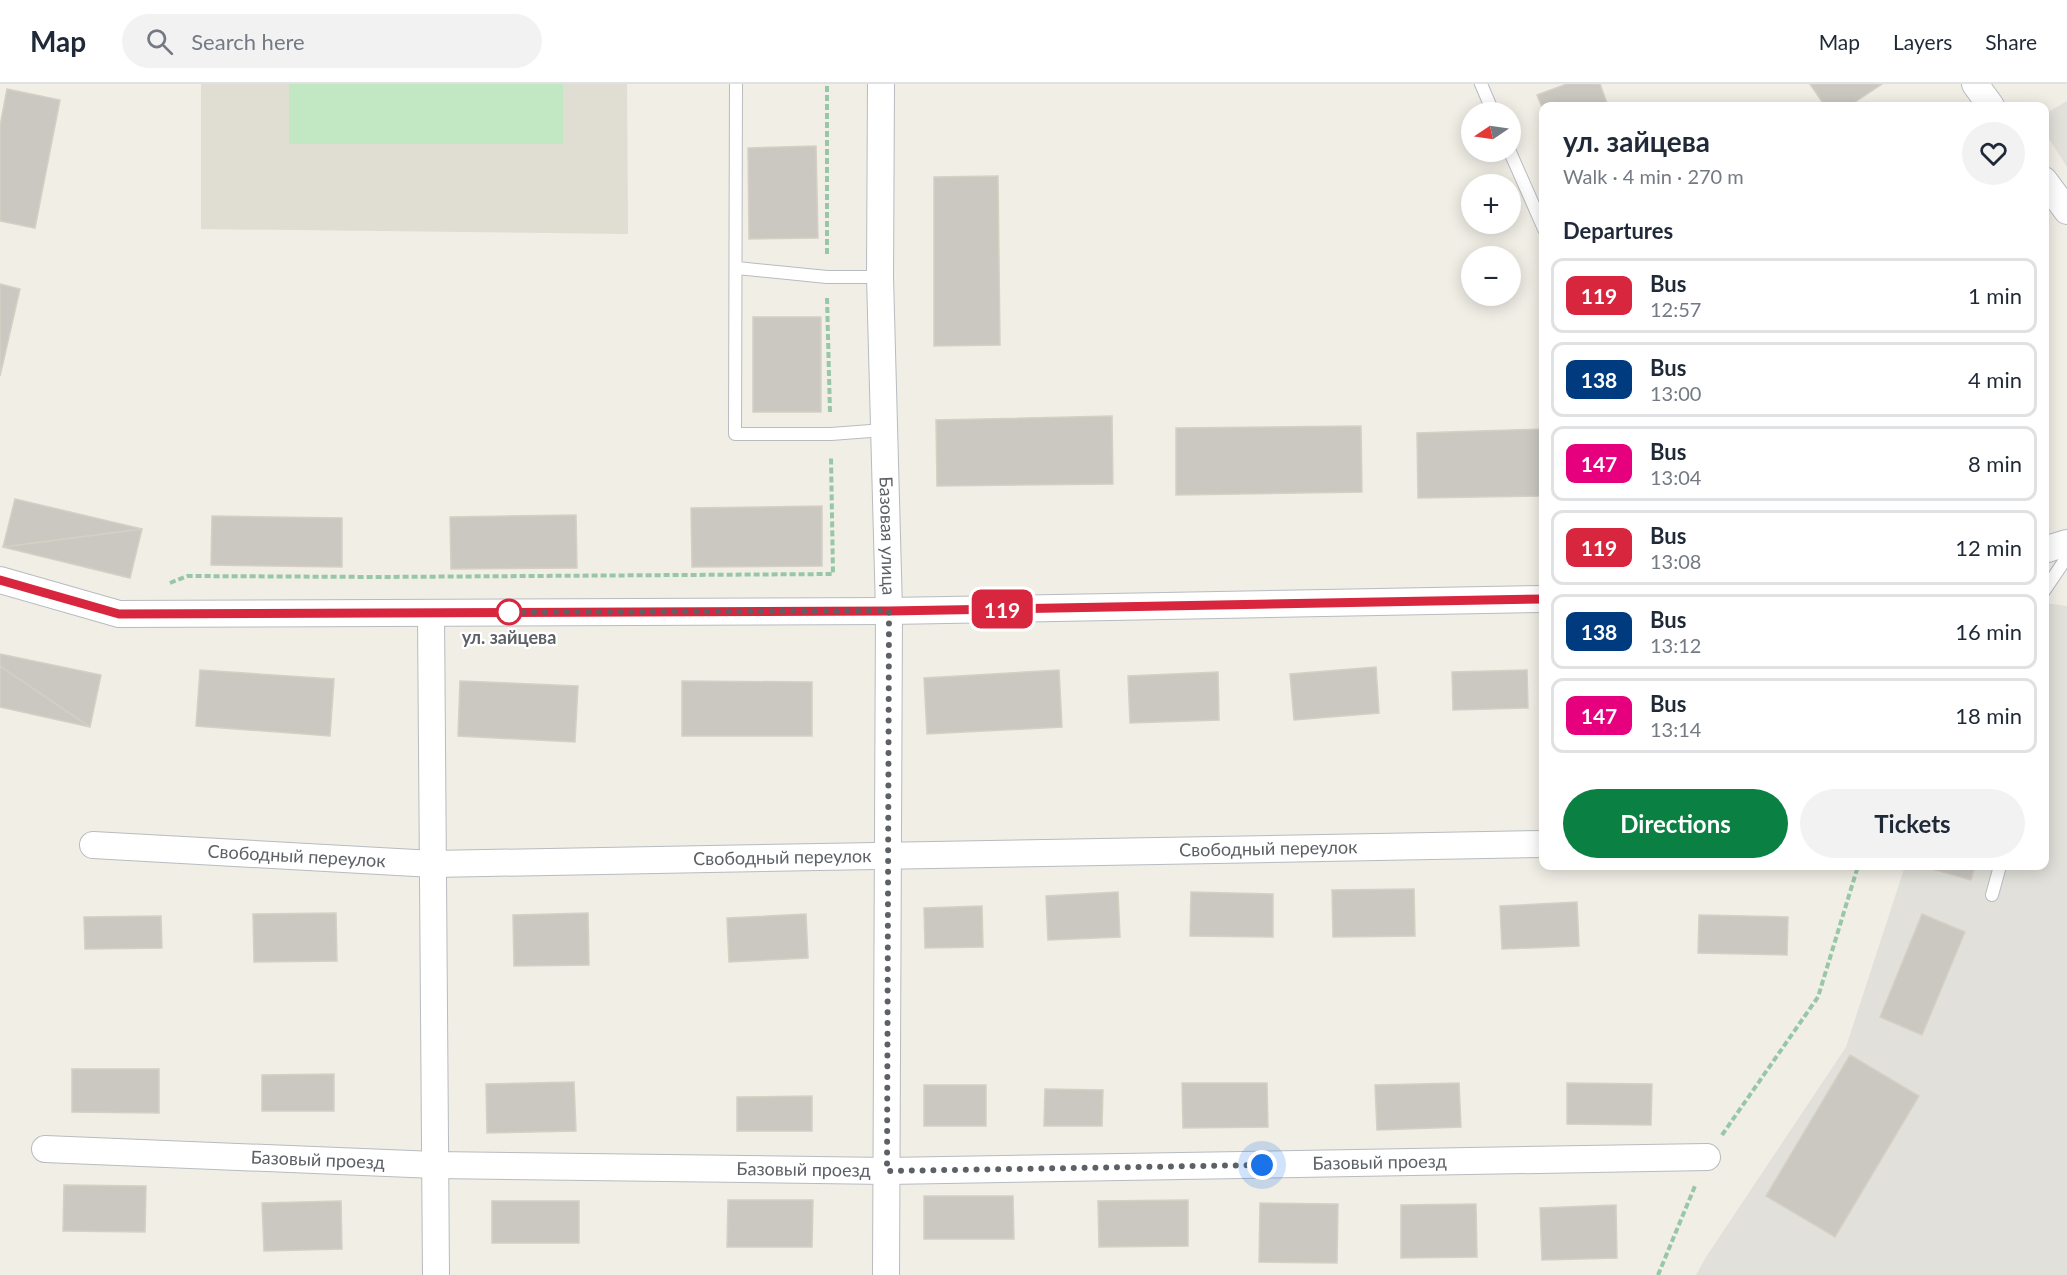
<!DOCTYPE html>
<meta charset="utf-8">
<style>
:root{--surface:#fff;--page:#f2f2f3;--text:#1f2937;--muted:#747a83;--line:#e0e1e3;--accent:#0b8043}
body{margin:0;font-family:Lato,sans-serif;background:var(--page);color:var(--text);height:100vh;display:flex;flex-direction:column;font-size:22px;white-space:nowrap}
*{box-sizing:border-box;margin:0}
p{font-size:20px;color:var(--muted)}
.icon{flex:none;width:33px;height:33px;fill:none;stroke:currentColor;stroke-width:2;stroke-linecap:round;stroke-linejoin:round}
.map{position:relative;flex:1;overflow:hidden}
.drawer{position:absolute;left:1539px;top:18px;width:510px;height:768px;display:flex;flex-direction:column;background:var(--surface);border-radius:12px;box-shadow:0 3px 15px #0003}
.drawer>*{flex:none}
.badge{padding:0 12px;border-radius:9px;font-size:21px;line-height:39px}
.needle{width:39px;rotate:257deg}
.controls{position:absolute;left:1461px;top:18px;display:grid;gap:12px}
.controls a{display:grid;place-items:center;width:60px;height:60px;border-radius:50%;background:var(--surface);box-shadow:0 3px 15px #0003;font-size:30px}
.you{position:absolute;width:30px;height:30px;margin:-15px;border:4px solid #fff;border-radius:50%;background:#1a73e8;box-shadow:0 0 0 9px #1a73e833}
.map>.badge{position:absolute;translate:-50% -50%;box-shadow:0 0 0 3px #fff}
h2{padding:0 24px;font-size:22px;line-height:54px}
.round{display:grid;place-items:center;flex:none;width:63px;height:63px;border-radius:32px;background:var(--page)}
.summary{display:flex;align-items:center;justify-content:space-between;height:102px;padding:0 24px}
h1{font-size:28px;font-weight:700;line-height:45px}
.button{display:flex;gap:12px;margin-top:auto;padding:12px 24px}
.button a{flex:1;height:69px;border-radius:36px;background:var(--accent);color:#fff;font-size:24px;font-weight:700;line-height:69px;text-align:center}
.button a+a{background:var(--page);color:var(--text)}
ul{padding:0;list-style:none}
li{display:flex;align-items:center;gap:18px;height:75px;margin:0 12px 9px;padding:0 12px;border:3px solid var(--line);border-radius:12px}
li div{flex:1}
li b{display:block;font-size:22px}
li em{font-style:normal}
li .badge{min-width:66px;font-weight:700;text-align:center}
header{display:flex;align-items:center;gap:36px;box-sizing:border-box;height:84px;padding:0 30px;background:var(--surface);border-bottom:2px solid var(--line)}
header strong{font-size:28px}
nav{display:flex;gap:33px;margin-inline-start:auto;font-size:21px}
.search{width:420px;height:54px;background:var(--page);display:flex;align-items:center;gap:15px;box-sizing:border-box;padding:0 21px;border-radius:33px;color:var(--muted);font-size:22px}
.map>svg:first-child{display:block}
.industrial{fill:#e1e0da}
.education{fill:#e0ddd3}
.green{fill:#c1e8c3}
.building{fill:#cbc8c2;stroke:#d5d0c3;stroke-width:1.5}
.lines{fill:none;stroke-linecap:round;stroke-linejoin:round}
.lane-casing{stroke:#b8bbc0;stroke-width:14}
.street-casing{stroke:#b8bbc0;stroke-width:28}
.path{stroke:#98c7a8;stroke-width:4;stroke-dasharray:6 3;stroke-linecap:butt}
.lane{stroke:#fff;stroke-width:12}
.street{stroke:#fff;stroke-width:26}
.line-casing{stroke:#fff;stroke-width:14}
.line{stroke:#d7263d;stroke-width:9}
.walk{stroke:#5d6166;stroke-width:6;stroke-dasharray:0 10.8}
.stop-dot{fill:#fff;stroke:#d7263d;stroke-width:3}
.labels{text-anchor:middle;stroke-width:4.5;stroke-linejoin:round;paint-order:stroke}
.street-label{font-size:18px;fill:#5d6166;stroke:#fff}
.stop-label{font-size:18px;font-weight:bold;fill:#5d6166;stroke:#fff}
</style>
<header>
<strong>Map</strong>
<div class="search"><svg class="icon" aria-label="search" viewBox="0 0 24 24"><circle cx="10" cy="10" r="6"/><path d="M15 15l6 6"/></svg>Search here</div>
<nav><a>Map</a><a>Layers</a><a>Share</a></nav>
</header>
<div class="map">
<svg width="2067" height="1191" viewBox="0 0 2067 1191">
<rect width="100%" height="100%" fill="#f0eee5"/>
<path class="industrial" d="M2067,17v66l-23,-36 1,-17z
M2045,519l22,3v669h-371l10,-18 140,-210 59,-181h139z"/>
<path class="education" d="M201,0h426l1,150 -427,-5z"/>
<path class="green" d="M289,0h274v60h-274z"/>
<path class="building" d="M1567,0h33l8,22h-64v6l-7,-17z
M1810,0h72l-33,22h-24z
M7,5l53,11 -25,128 -35,-7v-95z
M816,62l2,92 -69,1 -1,-91z
M998,92l2,169 -66,1v-169z
M0,200l20,5 -20,87z
M753,233h68v95h-68z
M1112,332l1,68 -176,2 -1,-66z
M1361,342l1,66 -186,3v-67z
M1544,345v67l-126,2 -1,-65z
M15,415l127,30 -139,18z
M822,422v60l-130,1 -1,-59z
M576,431l1,53 -126,1 -1,-52z
M212,432l130,2v49l-131,-2z
M142,445l-12,49 -127,-31z
M0,570l101,21 -11,52 -90,-61z
M0,582l90,61 -90,-20z
M1376,583l3,46 -85,7 -4,-46z
M200,586l134,9 -4,57 -134,-10z
M1059,586l3,57 -135,7 -3,-56z
M1527,586l1,38 -75,2 -1,-38z
M1218,588l1,48 -89,3 -2,-47z
M460,597l118,5 -3,56 -117,-6z
M682,597l130,1v54h-130z
M1921,782h54l-4,14z
M1414,805l1,47 -82,1 -1,-47z
M1118,808l2,45 -72,3 -2,-44z
M1191,808l82,2v43l-83,-1z
M1577,818l2,44 -77,3 -2,-43z
M982,822l1,41 -58,1 -1,-40z
M336,829l1,48 -83,1 -1,-48z
M588,829l1,52 -75,1 -1,-51z
M806,830l2,44 -79,4 -2,-44z
M1922,830l43,18 -43,103 -42,-18z
M1699,831l89,2 -1,38 -89,-2z
M161,832l1,32 -77,1 -1,-32z
M1850,971l69,41 -84,141 -69,-41z
M72,985h87v44l-87,-1z
M334,990v37h-72v-36z
M574,998l2,49 -89,2 -1,-49z
M1182,999h85l1,44 -85,1z
M1459,999l2,44 -84,3 -2,-45z
M1567,999l85,1 -1,41 -84,-1z
M924,1001h62v41h-62z
M1045,1005l58,1 -1,36h-58z
M812,1012v35h-75v-34z
M64,1101l82,1 -1,46 -82,-1z
M924,1112h89l1,43h-90z
M728,1116h85l-1,47h-85z
M1188,1116v46l-89,1 -1,-46z
M341,1117l1,48 -78,2 -2,-48z
M492,1117h87v42h-87z
M1260,1119l78,1 -1,59 -78,-1z
M1476,1120l1,53 -76,1v-53z
M1616,1121l1,53 -75,2 -2,-52z"/>
<g class="lines">
<g class="lane-casing">
<path id="lane" d="M736,0l-1,350h96l53,-4
M1481,0l12,28
M1510,68l34,77
M737,184l90,9h53
M2044,507l23,-34
M1992,811l8,-29"/>
</g>
<g class="street-casing">
<g id="street">
<path id="s1" d="M881,0l-1,193 9,334 -3,664"/>
<path d="M1975,0l16,22"/>
<path d="M2044,96l23,31"/>
<path d="M2044,466l23,-7"/>
<path d="M0,496l119,34 770,-3 655,-12"/>
<path d="M431,529l5,662"/>
<path id="s2" d="M93,761l340,19 1111,-20"/>
<path id="s3" d="M45,1065l390,16 452,6 820,-14"/>
</g>
</g>
<path class="path" d="M827,170v-170
M827,214l3,115
M170,499l17,-7 192,1 454,-3 -2,-117
M1722,1051l96,-138 40,-131
M1658,1191l37,-89"/>
<use href="#lane" class="lane"/>
<use href="#street" class="street"/>
</g>
<g class="lines">
<g class="line-casing">
<path id="line" d="M0,496l119,34 770,-3 655,-12"/>
</g>
<use href="#line" class="line"/>
<path class="walk" d="M509,528h-9l389,-1 -2,560 375,-6"/>
</g>
<circle class="stop-dot" cx="509" cy="528" r="12"/>
<g class="labels">
<g class="street-label">
<text dy="6" stroke="none"><textPath href="#s1" startOffset="452">Базовая улица</textPath></text>
<text dy="6" stroke="none"><textPath href="#s2" startOffset="1176">Свободный переулок</textPath></text>
<text dy="6" stroke="none"><textPath href="#s2" startOffset="204">Свободный переулок</textPath></text>
<text dy="6" stroke="none"><textPath href="#s2" startOffset="690">Свободный переулок</textPath></text>
<text dy="6" stroke="none"><textPath href="#s3" startOffset="273">Базовый проезд</textPath></text>
<text dy="6" stroke="none"><textPath href="#s3" startOffset="1335">Базовый проезд</textPath></text>
<text dy="6" stroke="none"><textPath href="#s3" startOffset="759">Базовый проезд</textPath></text>
</g>
<g class="stop-label">
<text x="509" y="560">ул. зайцева</text>
</g>
</g>
</svg>
<div class="controls">
<a><svg class="needle" viewBox="-14 -14 28 28"><path d="M0-13l5 13h-10z" fill="#e53935"/><path d="M0 13l5-13h-10z" fill="#747a83"/></svg></a>
<a>+</a>
<a>−</a>
</div>
<div class="you" style="left:1262px;top:1081px"></div>
<b class="badge" style="left:1002px;top:525px;background:#d7263d;color:#fff">119</b>
<section class="drawer">
<div class="summary"><div><h1>ул. зайцева</h1><p>Walk · 4 min · 270 m</p></div><a class="round"><svg class="icon" aria-label="heart" viewBox="0 0 24 24"><path d="M12 20l-8-8c-3-5 5-10 8-4 3-6 11-1 8 4z"/></svg></a></div>
<h2>Departures</h2>
<ul>
<li><span class="badge" style="background:#d7263d;color:#fff">119</span><div><b>Bus</b><p>12:57</p></div><em>1 min</em></li>
<li><span class="badge" style="background:#003b80;color:#fff">138</span><div><b>Bus</b><p>13:00</p></div><em>4 min</em></li>
<li><span class="badge" style="background:#e6007e;color:#fff">147</span><div><b>Bus</b><p>13:04</p></div><em>8 min</em></li>
<li><span class="badge" style="background:#d7263d;color:#fff">119</span><div><b>Bus</b><p>13:08</p></div><em>12 min</em></li>
<li><span class="badge" style="background:#003b80;color:#fff">138</span><div><b>Bus</b><p>13:12</p></div><em>16 min</em></li>
<li><span class="badge" style="background:#e6007e;color:#fff">147</span><div><b>Bus</b><p>13:14</p></div><em>18 min</em></li>
</ul>
<div class="button"><a>Directions</a><a>Tickets</a></div>
</section>
</div>
